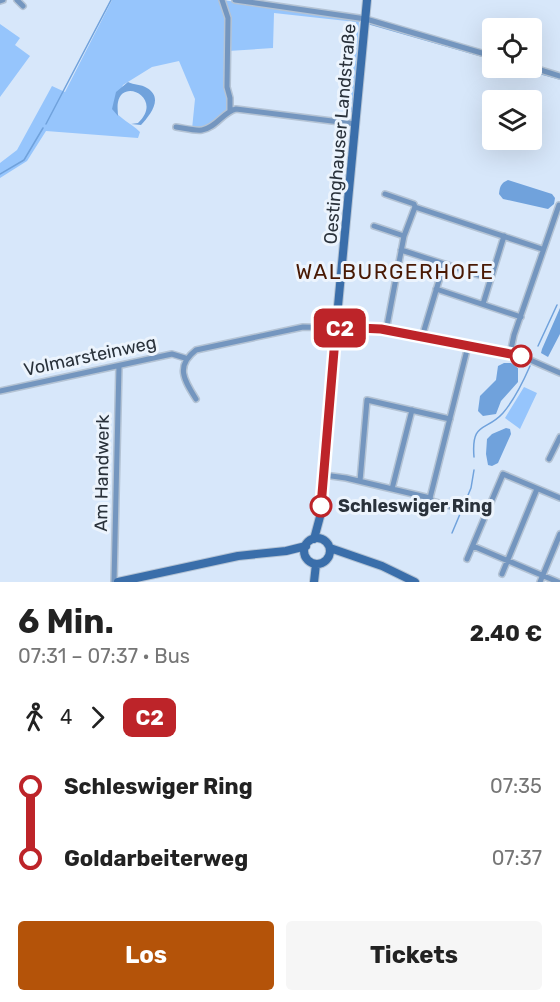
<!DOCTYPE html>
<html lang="de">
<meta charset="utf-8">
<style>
:root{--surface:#fff;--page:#f6f6f6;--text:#222;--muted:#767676;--accent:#b45309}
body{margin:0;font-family:Rubik,sans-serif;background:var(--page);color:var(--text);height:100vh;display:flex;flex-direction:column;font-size:22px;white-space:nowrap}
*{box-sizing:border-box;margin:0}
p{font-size:20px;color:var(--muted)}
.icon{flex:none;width:33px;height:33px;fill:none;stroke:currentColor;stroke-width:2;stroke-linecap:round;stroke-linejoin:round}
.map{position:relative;height:582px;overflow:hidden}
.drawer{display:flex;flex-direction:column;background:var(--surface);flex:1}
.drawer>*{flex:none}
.badge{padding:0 12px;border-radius:9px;font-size:21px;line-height:39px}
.fabs{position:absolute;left:482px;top:18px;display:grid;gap:12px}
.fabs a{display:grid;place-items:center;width:60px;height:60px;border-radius:6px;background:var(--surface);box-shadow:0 6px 24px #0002;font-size:30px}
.map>.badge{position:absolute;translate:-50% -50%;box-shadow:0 0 0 3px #fff}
.legs{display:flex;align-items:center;gap:9px;height:66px;padding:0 18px;font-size:20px}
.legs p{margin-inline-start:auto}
.head{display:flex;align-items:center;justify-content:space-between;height:102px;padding:0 18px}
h1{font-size:33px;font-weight:700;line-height:45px}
.button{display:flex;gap:12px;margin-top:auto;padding:12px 18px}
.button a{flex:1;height:69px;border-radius:6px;background:var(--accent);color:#fff;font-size:24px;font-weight:700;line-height:69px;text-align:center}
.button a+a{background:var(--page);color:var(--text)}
ul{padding:0 18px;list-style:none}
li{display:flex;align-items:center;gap:21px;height:72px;font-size:22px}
li i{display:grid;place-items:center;width:9px;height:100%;margin:0 8px;background:currentColor}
li i::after{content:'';width:15px;height:15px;margin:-8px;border:4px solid;border-radius:50%;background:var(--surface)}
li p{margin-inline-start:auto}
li:first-child i{background:linear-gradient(#0000 50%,currentColor 0)}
li:last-child i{background:linear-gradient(currentColor 50%,#0000 0)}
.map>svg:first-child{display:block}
.green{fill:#96c5fc}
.water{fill:#70a2dc}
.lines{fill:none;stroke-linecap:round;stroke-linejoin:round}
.stream{stroke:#70a2dc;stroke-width:1.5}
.street-casing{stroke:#b4c3d4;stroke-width:8}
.secondary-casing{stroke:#b4c3d4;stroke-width:10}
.street{stroke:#7496bf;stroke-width:5}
.secondary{stroke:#3a6eaa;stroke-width:8}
.line-1-casing{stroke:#fff;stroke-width:14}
.line-1{stroke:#bd2429;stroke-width:9}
.stop-1-dot{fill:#fff;stroke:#bd2429;stroke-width:3}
.labels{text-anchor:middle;stroke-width:6;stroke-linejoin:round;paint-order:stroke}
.street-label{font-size:18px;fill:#2a323b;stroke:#ecf4fd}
.stop-label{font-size:18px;font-weight:bold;fill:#2a323b;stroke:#ecf4fd;text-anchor:start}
.quarter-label{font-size:21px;letter-spacing:1.5px;fill:#491903;stroke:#ecf4fd}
</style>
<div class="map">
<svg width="560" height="582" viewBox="0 0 560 582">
<rect width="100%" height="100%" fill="#d7e7fa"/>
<path class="green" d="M112,0h108l7,19 3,91 -20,17 -18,2 3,-30 -16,-38 -27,6 -29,18 -10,24c7,10 18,14 27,23l-2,6 -92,-7 -19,30 -27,17v-15l17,-13 35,-64 13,6z
M223,0l136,21 -6,91 -5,1 8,-91 -82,-9 -1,35 -45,3 1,-32z
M0,24l20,14 -5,7 15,11 -30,41z
M524,387l13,6 -17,36 -15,-11z"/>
<path class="water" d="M128,82c6,3 13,2 19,6 17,10 3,27 -6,37l-10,-1 7,-1c26,-24 -15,-46 -20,-21 -1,4 0,10 0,14l-6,-7 4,-17z
M508,180l44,14 3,4 -1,6 -6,5 -45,-10 -4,-5c1,-8 2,-11 9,-14z
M560,308v26l-12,23 -7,-4 1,-4z
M504,363h7l7,5v14l-17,19 -5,13 -13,2 -5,-5 2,-15 16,-16 2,-14z
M506,428l4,1 1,5 -13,29 -6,3 -4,-1 -2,-11 1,-15 5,-5z"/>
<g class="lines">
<path class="stream" d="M370,24l122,35
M520,68l40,11
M46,124l65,-124
M0,174l24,-14 19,-32
M538,346l19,-41
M474,457c-3,-36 12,-25 29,-44 12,-14 20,-31 27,-47
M452,533l19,-45 3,-18"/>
<g class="street-casing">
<path id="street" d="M17,0l6,6
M222,0l6,18 -1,69 3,11v12
M235,0l131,19 126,37
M0,1l3,-1
M531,67l29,9
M176,127c8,1 18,4 26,3 14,-2 21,-18 34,-21l120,15
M385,194l29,10 1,3 127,42
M374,226l30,10
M401,250l90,29
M378,267l20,4
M436,289l85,28
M483,304l21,-68
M386,331l18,-95 11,-29
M422,337l22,-73
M510,354l4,-19 45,-130
M0,391l172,-37 13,4
M196,399c-12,-19 -21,-33 0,-49l107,-23 78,2 140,27 39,17
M549,459l11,-22
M324,475l22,3 84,20 2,3 18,5
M360,481l7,-81 83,19
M392,489l20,-79
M430,498l38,-152
M473,546l85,36
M467,559l36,-85 57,24
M502,574l35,-85
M114,582l5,-216
M540,582l20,-48"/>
</g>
<g class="secondary-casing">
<path id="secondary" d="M304 551a13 13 0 1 1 26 0a13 13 0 1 1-26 0Z
M314,539l7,-26 15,-186 31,-327
M330,548l52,18 33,16
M118,582l120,-26 48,-5 20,-5
M314,582l2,-18"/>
</g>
<use href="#street" class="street"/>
<use href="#secondary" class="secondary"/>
</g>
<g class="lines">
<g class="line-1-casing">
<path id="line-1" d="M321,506l15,-179 45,2 140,27"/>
</g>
<use href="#line-1" class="line-1"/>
</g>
<g class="stop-1-dot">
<circle cx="521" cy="356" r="10"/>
<circle cx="321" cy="506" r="10"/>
</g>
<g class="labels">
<g class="street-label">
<text transform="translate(340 134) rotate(-85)" y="6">Oestinghauser Landstraße</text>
<text transform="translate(90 356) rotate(-12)" y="6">Volmarsteinweg</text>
<text transform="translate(102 473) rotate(-89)" y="6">Am Handwerk</text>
</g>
<g class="stop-label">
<text x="338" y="512">Schleswiger Ring</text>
</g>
<g class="quarter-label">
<text x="395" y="279">WALBURGERHOFE</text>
</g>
</g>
</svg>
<div class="fabs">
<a><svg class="icon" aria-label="locate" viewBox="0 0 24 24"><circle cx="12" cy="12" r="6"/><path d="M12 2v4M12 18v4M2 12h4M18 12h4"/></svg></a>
<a><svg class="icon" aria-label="layers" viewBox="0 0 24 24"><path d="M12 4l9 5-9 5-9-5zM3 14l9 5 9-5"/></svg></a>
</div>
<b class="badge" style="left:340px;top:328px;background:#bd2429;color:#fff">C2</b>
</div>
<section class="drawer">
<div class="head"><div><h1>6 Min.</h1><p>07:31 – 07:37 · Bus</p></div><b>2.40 €</b></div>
<div class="legs"><svg class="icon" aria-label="walk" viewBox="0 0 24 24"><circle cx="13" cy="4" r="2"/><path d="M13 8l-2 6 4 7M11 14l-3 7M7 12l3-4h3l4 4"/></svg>4<svg class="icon" aria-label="forward" viewBox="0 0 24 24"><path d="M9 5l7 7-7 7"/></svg><b class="badge" style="background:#bd2429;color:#fff">C2</b></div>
<ul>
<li><i style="color:#bd2429"></i><b>Schleswiger Ring</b><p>07:35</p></li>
<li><i style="color:#bd2429"></i><b>Goldarbeiterweg</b><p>07:37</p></li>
</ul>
<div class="button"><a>Los</a><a>Tickets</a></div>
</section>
